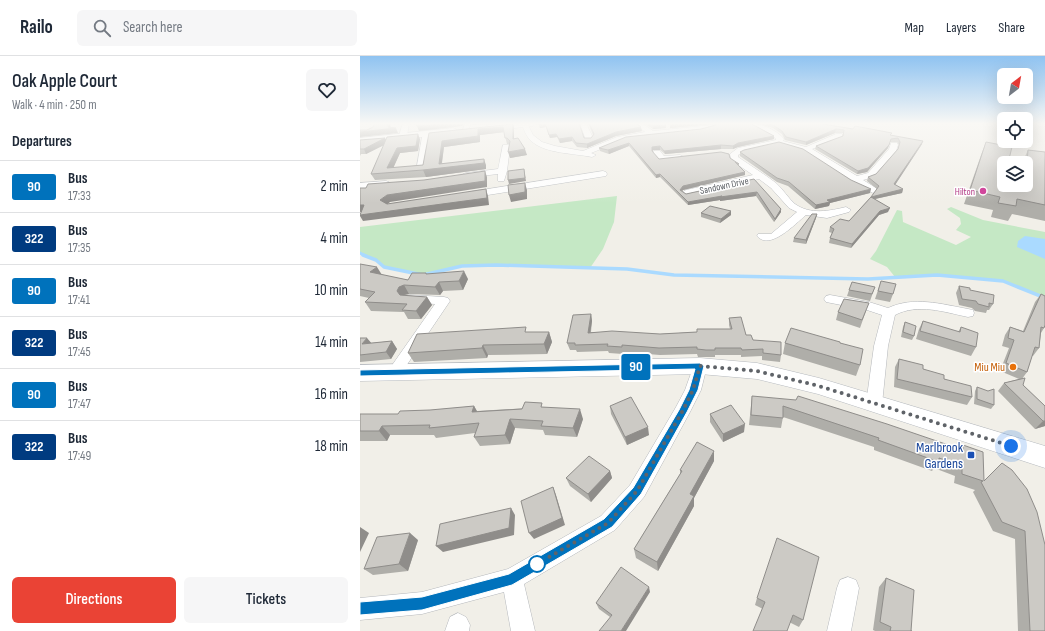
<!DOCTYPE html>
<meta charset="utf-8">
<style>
:root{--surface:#fff;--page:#f6f6f7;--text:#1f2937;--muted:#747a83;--line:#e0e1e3;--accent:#ea4335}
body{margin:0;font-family:"Sofia Sans Condensed",sans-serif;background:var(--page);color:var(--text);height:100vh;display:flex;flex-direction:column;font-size:15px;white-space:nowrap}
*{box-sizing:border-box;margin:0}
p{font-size:13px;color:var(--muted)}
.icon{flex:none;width:22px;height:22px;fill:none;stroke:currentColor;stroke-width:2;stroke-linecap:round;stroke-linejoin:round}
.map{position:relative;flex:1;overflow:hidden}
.details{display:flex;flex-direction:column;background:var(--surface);width:360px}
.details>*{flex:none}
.badge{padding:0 8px;border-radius:3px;font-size:14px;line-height:26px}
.needle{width:26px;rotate:31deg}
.fabs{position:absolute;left:637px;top:12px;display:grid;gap:8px}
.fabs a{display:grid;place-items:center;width:36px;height:36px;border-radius:6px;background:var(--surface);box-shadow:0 4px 16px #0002;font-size:20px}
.you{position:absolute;width:20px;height:20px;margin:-10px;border:3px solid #fff;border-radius:50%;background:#1a73e8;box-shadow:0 0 0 6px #1a73e833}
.map>.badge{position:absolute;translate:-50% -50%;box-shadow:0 0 0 2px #fff}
h2{padding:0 12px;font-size:15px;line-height:36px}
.round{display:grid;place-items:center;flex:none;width:42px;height:42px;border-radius:6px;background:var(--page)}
.headline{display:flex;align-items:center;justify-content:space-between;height:68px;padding:0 12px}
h1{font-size:19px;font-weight:600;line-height:30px}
.primary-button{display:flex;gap:8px;margin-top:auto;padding:8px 12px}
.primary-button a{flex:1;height:46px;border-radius:6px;background:var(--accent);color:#fff;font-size:16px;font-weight:600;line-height:46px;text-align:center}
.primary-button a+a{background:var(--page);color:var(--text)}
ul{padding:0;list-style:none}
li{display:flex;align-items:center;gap:12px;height:52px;padding:0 12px;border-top:1px solid var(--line)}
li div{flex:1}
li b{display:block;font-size:15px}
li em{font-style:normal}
li .badge{min-width:44px;font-weight:700;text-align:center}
header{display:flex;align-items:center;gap:24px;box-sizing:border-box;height:56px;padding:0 20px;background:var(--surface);border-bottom:1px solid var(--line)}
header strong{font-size:19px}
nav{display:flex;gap:22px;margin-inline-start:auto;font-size:14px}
.search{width:280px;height:36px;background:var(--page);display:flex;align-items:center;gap:10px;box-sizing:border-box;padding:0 14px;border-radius:6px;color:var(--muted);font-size:15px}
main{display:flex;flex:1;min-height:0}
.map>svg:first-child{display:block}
.green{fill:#c5e8c5}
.water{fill:#aadaff}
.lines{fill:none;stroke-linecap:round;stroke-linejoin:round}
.stream-far1{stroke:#aadaff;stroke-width:3}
.stream{stroke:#aadaff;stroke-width:3.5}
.minor-casing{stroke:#b5b8bc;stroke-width:1}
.tertiary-casing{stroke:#b5b8bc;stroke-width:1}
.secondary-casing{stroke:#b6babf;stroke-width:1}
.minor{fill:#fff;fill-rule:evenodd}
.tertiary{fill:#fff;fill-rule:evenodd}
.secondary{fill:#fff;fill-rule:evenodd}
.wall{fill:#afaea9}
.shaded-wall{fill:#8f8d8a}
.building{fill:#cccac5;stroke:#8f8d8a}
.line{fill:#0072bc;stroke:#fff}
.walk{stroke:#5f6368;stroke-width:4;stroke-dasharray:0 7.2}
.hotel-dot{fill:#d1479c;stroke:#fff;stroke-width:1.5}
.food-dot{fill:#e8710a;stroke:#fff;stroke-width:1.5}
.transit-dot{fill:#1a4fb4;stroke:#fff;stroke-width:1.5}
.stop-dot{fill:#fff;stroke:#0072bc;stroke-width:2}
.labels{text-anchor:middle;stroke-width:3;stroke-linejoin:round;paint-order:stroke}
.far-street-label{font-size:10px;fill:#5f6368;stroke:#fff}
.far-hotel-label{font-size:10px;fill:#b23c85;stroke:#fff;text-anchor:end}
.food-label{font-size:12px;fill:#c56008;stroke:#fff;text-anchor:end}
.near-transit-label{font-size:14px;fill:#164399;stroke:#fff;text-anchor:end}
</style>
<header>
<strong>Railo</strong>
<div class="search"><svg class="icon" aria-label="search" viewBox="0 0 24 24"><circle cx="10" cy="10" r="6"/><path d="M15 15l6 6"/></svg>Search here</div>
<nav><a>Map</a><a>Layers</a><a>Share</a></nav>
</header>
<main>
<section class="details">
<div class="headline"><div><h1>Oak Apple Court</h1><p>Walk · 4 min · 250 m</p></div><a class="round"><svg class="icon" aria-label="heart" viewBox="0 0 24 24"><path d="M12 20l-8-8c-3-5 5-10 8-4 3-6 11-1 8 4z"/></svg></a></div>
<h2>Departures</h2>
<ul>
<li><span class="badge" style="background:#0072bc;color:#fff">90</span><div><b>Bus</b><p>17:33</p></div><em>2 min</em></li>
<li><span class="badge" style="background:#003b80;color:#fff">322</span><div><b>Bus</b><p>17:35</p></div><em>4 min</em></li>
<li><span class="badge" style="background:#0072bc;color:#fff">90</span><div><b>Bus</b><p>17:41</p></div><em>10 min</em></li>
<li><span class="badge" style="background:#003b80;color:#fff">322</span><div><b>Bus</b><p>17:45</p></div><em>14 min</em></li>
<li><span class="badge" style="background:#0072bc;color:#fff">90</span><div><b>Bus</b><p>17:47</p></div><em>16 min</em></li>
<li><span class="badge" style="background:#003b80;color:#fff">322</span><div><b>Bus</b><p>17:49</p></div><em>18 min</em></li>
</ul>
<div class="primary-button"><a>Directions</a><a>Tickets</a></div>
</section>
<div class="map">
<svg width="685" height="575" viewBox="0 0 685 575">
<rect width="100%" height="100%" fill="#f1efe8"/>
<path class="green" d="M257,140l-3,26 -11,27 -13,19 -128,-2 -39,9 -39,-8 -8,-7 -16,-7v-26z
M591,151l32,13 62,12v67l-42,-18 -66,-6 -42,2 -8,-10 -17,-8 6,-8 21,-41 5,1 1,11 53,23 15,-8 -15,-7 5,-6 -1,-6 -13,-9z"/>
<path class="water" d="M665,180l20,3v20l-28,-12 1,-6z"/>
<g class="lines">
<path class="stream-far1" d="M0,197l6,3"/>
<path class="stream" d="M3,199l13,5 8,7 39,8 39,-9 34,-1 131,4 47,6 194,4 69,-4 66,6 42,17"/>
<g class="minor-casing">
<path id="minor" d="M43,67h6l-2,13 -4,2 -4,-2z
M105,67h6l-3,8 -5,-1z
M163,67h4l6,12 9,7 13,4 28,5 34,-14 28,-5 -10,-9h7l11,8 59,-6 3,2 -14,4 -75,8 -35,14 5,2 -4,2c-19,-4 -46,-3 -61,-16 -5,-5 -7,-11 -9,-17z
M220,67h6l7,15 -1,2h-6z
M387,67c12,0 29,6 37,16l-1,2 23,6 30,-13h6v4l-30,11 45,27 11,-3 21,-24 2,-6h6l1,2 -2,6 -22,26 -11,3 13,8 1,2 -4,3 -22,-11 -1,-2 -47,-29 -24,-7 -36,8 -5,3v2c13,9 26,17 38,26 7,6 12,15 19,21 15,11 35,7 51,3l5,3 -2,2 -22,6 -21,-3c-11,9 -36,36 -49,21l1,-2h13l26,-22 -8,-4 -18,-20 -12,-9 -73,17 -5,-3 5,-3 67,-15 -22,-15 -1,-6 8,-6 38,-8v-1l-2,-2z
M63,76h3l4,2 -5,32 -4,2 -4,-2z
M143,89h6l1,2 -3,24 -3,10h-6v-7l-35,4 -1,-2 1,-2 3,-1 32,-4z
M294,95h6l4,5 16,-1 4,2 -4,2 -18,2c-3,0 -10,-6 -8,-10z
M243,115l3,1 1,2 -1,2 -137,22 -5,-3 5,-3z
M26,125l3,1 1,2 -1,2 -29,3v-6z
M50,239l34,2 4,1 2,3 -50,74 -5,2 -5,-2 -2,-4 47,-67 -29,-2 -2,-3 2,-3z
M470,239l39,7 19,6c26,-12 53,-4 80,1l5,1 1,3 -1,3 -5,1c-24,-5 -50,-14 -73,-2l-7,31 -6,58 -2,4 -6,2 -6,-2 -2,-4 8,-58 8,-31 -15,-5 -41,-8 -2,-3 2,-3z
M340,305l5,1 2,4 -6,24 -11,22 -46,85 -29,33 -91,54 11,47h-24l-7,-39 -82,22 -62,6v-22l62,-6 86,-23 93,-53 29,-31 46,-78 9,-17 10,-28z
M488,521l8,3 3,8 -8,43h-24l10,-43 3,-8z
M98,557l8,4 4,8 -1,6h-24l5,-14z"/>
</g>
<g class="tertiary-casing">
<path id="tertiary" d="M152,67h25l-4,3 -45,5 -4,-3 4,-3z
M93,72l3,1 1,2 -1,2 -96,11v-6z"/>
</g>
<g class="secondary-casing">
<path id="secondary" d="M340,302l57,5 62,15 226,68v22l-227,-74 -61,-15 -57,-5 -340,7v-16z"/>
</g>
<use href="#minor" class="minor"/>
<use href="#tertiary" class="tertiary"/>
<use href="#secondary" class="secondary"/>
</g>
<path class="wall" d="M178,67l46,15h7l2,-3 -5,-12h48l6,8 -26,5 -29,12 -10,-1 -5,-6 -12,2 -3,-6 -7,1 -4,-11 -6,1z
M284,67h20l2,2v3l-13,1z
M310,67h80l24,13v3l-36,8 -5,2h-12l-56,5 -5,-4h-7l-1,2 7,7 71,-1 9,6v2l6,9 -62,15 -1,1 4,3 68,-15 27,33 -7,10 -18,-26 -36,5v-1l-32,5 -28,-28 -4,1 -27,-32 -20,8 -9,-3 -1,-3 102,-19 13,-4 -2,-1 -42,4z
M395,67h62l74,12 31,9 -27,41 8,4 -1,4 -27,6 13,13 -9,3 -28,33 -22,-5 1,-5 2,-5 -3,-1 1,-5 19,-6 22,-24 6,-8 -10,-8 1,-4 8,-3 22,-25 1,-4 -2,-3h-7l-2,6 -21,24 -10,2 -42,-25 1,-3 27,-10v-3h-8l-29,12 -21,-5 -3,-6 -9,-6z
M153,68l1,5v9l13,17 -17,3 -1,-14h-2l-3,-12 -24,3v7l-36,5 -2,16 44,2v4l-60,8 -51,3 -4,-6 13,-29 -18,9h-5l-1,2v-16l26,-1h34l-2,12 -18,2 -7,15 30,-3 6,-32z
M626,86l17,42 16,3 1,-2h6v-22h-4l6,-13 17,2v69l-33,-7 -4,7 -17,-4 2,-7 -29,-6 17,-49z
M380,96l130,41 -40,10 -1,3 -14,3 -27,-23 -11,-4 -37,-26z
M341,157l30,2 -11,8 -19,-6z
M457,158l-1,4 -10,26 -13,-2 1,-4z
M0,208l22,11 26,5 19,-6 41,5 -5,11 -20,1 -3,4 -31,-1 -5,1 23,2 5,8 -11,14h-13l-4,-7 -33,-1 -6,-9 4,-4 -9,-2z
M521,225l12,13 -3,8 -15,-3z
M599,230l11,4 23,14 -4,6h-2l-1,3 -11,-2 -3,-3 -13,-3 -3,-12z
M515,231l-5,14 -23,-5 2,-6z
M681,238l3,34 -3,5 -2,15 -6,8h-1l-5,16 -5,7 1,6 22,21v20l-10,3 -37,-38 6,-8 15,-4 -19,-8 9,-23 -7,-2 3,-11 5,-8 13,4 12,-29z
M506,255l-6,17 -24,-8 2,-8z
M231,258l1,7 -1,11 69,2 37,-2 33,-3 -1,-4v-7l17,17 7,5 28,15 -1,7 -18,-2v-4l-21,1v-2h-26v2h-17l-1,-3 -37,1 -37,-3v2l-14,-1 -1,-2 -31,1 -1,-2h-6l-3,-7z
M563,265l35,11 3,-5 15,20 -5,9 -55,-17 3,-10z
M545,266l9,14 -2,4 -11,-3 2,-10z
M168,276h21l3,10 -5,12 -59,1 -1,3 -73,4 -6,-9z
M0,282l11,5 21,-2 5,8 -6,10 -31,3z
M425,287h55l20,22 -4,11 -73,-22z
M539,303l45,20 28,18 -5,8 -73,-18 1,-20z
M617,331l17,18 -3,4 -17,-5 1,-13z
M392,340l208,53 3,-4 21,36 43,8 18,142h-27l-3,-92 -22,-8 -20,-39 2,-2 -21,-7 1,-7 -21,-8 -2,3 -58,-21v-3l-91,-30 -2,11 -32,-3z
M114,350l3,5 67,-4 39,12 -6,18 -32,-2 -2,-5 -28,-2 -5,16 -30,2 -6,-9 1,-4 -39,5 -2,-3h-44l-3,6h-27v-27h38z
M250,350l39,29 -22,10 -16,-31z
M350,358l34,18 -21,10 -13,-20z
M354,405l-20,37v8l-36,65 -22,-13 -2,-9 46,-75v-4z
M250,415l2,7 -21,24 -21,-16 -4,-8z
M58,484l-10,31 -35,4 -9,-6z
M526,522l25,53h1h-37l-2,-1 6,-43z
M290,536l-40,25 -11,-8 -3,-6z
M397,542l46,22 -4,7 -44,-22z"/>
<path class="shaded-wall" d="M28,67h2l1,6 5,-1 2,5 -38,4v-5l28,-5z
M95,67h9l-2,3 -43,5 -2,-5z
M111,67h30l-29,2z
M185,67l1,4 -6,1 -1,-4z
M329,67h23v1l-42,4v-3z
M153,68l1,5v15l-1,-5z
M306,69v3l-13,1v-3z
M143,71l2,5 -25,3v7l-36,5 -3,21 43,-9 2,6v4l-60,8 -3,-7 16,-6 3,-23 36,-12z
M281,71l1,4 -26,5 -29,12v-4l29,-12z
M476,73l-1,4 -29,12v-3z
M58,78l2,5 -2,12 -18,2 -9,20 -4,-5 10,-20z
M196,78l1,3 -7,1 -1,-3z
M414,80v3l-36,8 -5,2v-3l5,-3z
M212,81v4l-12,2 -1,-4z
M25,82l3,5 -22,11 -2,-5z
M531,83l-3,9 -21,24 -10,2 1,-3z
M563,85l-1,3 -29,44 1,-4z
M269,87v3l-20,8 -1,-4z
M361,89v4l-56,5 -1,-3z
M300,90v4h-7l-1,4v-7z
M165,93l2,6 -17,3 -2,-6z
M164,113l2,12 -17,3 -1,-4z
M125,115l2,6v10l-97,15 -6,5 -4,-7 7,-5z
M385,116v3l-62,15 -3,4v-4l3,-4z
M300,118v3l-4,1v-3z
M165,127l2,7v9l-16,3 -2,-7z
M126,133l2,7 1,9 -126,16 -3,-5v-1z
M511,133l-1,4 -40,10 -1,3 -14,3 1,-4 11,-5z
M543,133l-1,4 -32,7 1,-3z
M397,136l-1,4 -36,5v-1l-32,5v-3l34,-6z
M0,149h4l4,6 -8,1z
M530,152l-2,4 -9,3 -28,33 1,-4 28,-33z
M421,153v3l-7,10 1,-3z
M371,155v4l-11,8 1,-4z
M457,158l-1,4 -10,26v-4z
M17,211l5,8 -12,-3z
M104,215l4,8 -5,11 -4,-9z
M79,226l4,9 -3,4 -5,-8z
M44,229l5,9 -5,1 -2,5 -5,-9 2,-4z
M67,241l5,8 -11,14 -5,-8z
M231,258l1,7 -3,19 -1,-7z
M189,276l3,10 -5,12 -3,-10z
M7,282l6,7 -11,-1z
M32,285l5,8 -6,10 -5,-7z
M123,289l5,10 -1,3 -5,-10z
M114,350l5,9 -7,-3z
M220,353l3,10 -6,18 -4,-9z
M150,363l5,9 -5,16 -5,-9z
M683,365h2v5l-10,3z
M385,368l-1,8 -21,10v-8z
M22,370l8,9 -3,6 -8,-10z
M288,371l1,8 -22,10 -2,-8z
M354,395v10l-20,37v8l-36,65 -1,-9 33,-68z
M250,415l2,7 -21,24 -3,-8z
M193,431l3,8 9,30 -31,14 -5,-6z
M151,452l4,7 -1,20 -71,17 -7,-6z
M0,471l9,6 -9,19z
M50,477l8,7 -10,31 -9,-7z
M289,531l1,5 -24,39h-5z"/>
<path class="building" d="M15,67h13v4l8,1 -36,4v-2h7l6,-3z
M56,67h39l-38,3z
M178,67h41l5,15h7l3,-4 -5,-11h47l5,4 -25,5 -29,12 -11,-1 -4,-6 -13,2 -3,-5 -7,1 -4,-12 -6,1z
M289,67h15l2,2 -13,1z
M310,67h19l-19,2z
M354,67h36l24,13 -36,7 -5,3 -12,-1 -57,6 -4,-5 -8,1v4l7,8 62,-7 8,2 1,4 9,6 -4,-2 10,10 -62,14 -3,4 6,4 68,-15 27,30 -6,10 -18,-27 -37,5 2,-1 -34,6 -28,-28 -4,1 -27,-32 -21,7 -9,-2 27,-11 75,-8 15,-4z
M405,67h52l36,6 2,-3 37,7 -2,2 33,6 -29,43 9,5 -32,8 8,-11 -11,-9 8,-3 22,-25 2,-7 -2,-4 -7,1 -2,6 -21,23 -10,3 -42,-25 27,-10 1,-6 -8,-1 -30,13 -20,-5 -4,-6 -9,-6z
M153,68v15l5,-1 7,11 -17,3 2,-11 -3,-3h-2l-2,-11 -25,2v7l-36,5 -3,23 45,-5v4l-61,7 -52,4 16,-37 31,-3 -2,12 -19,2 -10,20 36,-3 6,-32z
M25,82l-21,11h-4v-9z
M419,86l24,7 48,31 20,9 -44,11 3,2 -14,3 -27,-23 -12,-4 -37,-26 4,-2z
M626,86l26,5 -4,16h-4v18l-1,3 1,1h6l15,3v-3h1v-9l2,-26 17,2v53l-28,-6 -1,7 -18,-3 2,-6 -30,-7z
M164,113l1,9 -17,2v-9z
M125,115v10l-98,14 -7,5 7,4 99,-15 1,9 -127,17 4,-10h-4v-17h6l2,-4 56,-4z
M165,127v9l-16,3 -1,-10z
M511,141l19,11 -10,3 -28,33 -22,-6 4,-9 -4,-2 10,-8 9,2z
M350,150l21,5 -10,8 -20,-6z
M452,158h5l-11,26 -12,-2z
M0,208l17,3 -7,5 38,8 4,-7h14v1l38,-3 -5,10 -20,1 -4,5 -31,-2 -5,2 -2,4 3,4 27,2 -11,14 -14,-1 5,-6 -42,-2 10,-10 -15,-3z
M521,225l15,3 -3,10 -15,-3z
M492,226l23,5 -3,7 -23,-4z
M599,230l11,2v2l24,5 -1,9 -4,-1v4l-11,-3 -2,-3 -14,-2z
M681,238l4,2v29l-1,3 -3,-1 -2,21 -4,-1 -8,25 -21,-9 8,-23 -6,-2 2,-11 14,5z
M484,243l25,4 -7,17 -24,-8z
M231,258l-3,19 24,-2 48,3 37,-2v-3h35l-3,-11 12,-1 5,18h5l2,5 28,2v13l-18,-2v-4l-21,1 -1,-2h-26v2h-9l-9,-1v-2l-38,1 -37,-3v2l-15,-1 1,-2 -33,1v-2h-8l6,-28z
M563,265l37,11 1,-5 17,6 -2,14 -56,-16z
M545,266l11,4 -2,10 -11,-4z
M166,271l-1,5h24l-5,12 -61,1 -1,3 -74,5 9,-19z
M431,272l49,14v1l23,6 -3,16 -75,-22z
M0,282h7l-5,6 30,-3 -6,11 -26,3z
M539,303l24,6v4l21,6v4l27,7 1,11 -75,-18z
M665,322l-2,7 22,21v15h-2l-39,-38z
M617,331l11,4 6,-2v16l-17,-6z
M392,340l44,4 2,-4 89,28 76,26v-5l20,7 1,29 18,-18 10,7 15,19 10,23 8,33v86h-15l-5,-100 -23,-9 -21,-40 2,-1 -21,-7v-8l-23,-8v4l-61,-22 1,-2 -96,-32v12l-32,-3z
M271,341l17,30 -23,10 -15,-31z
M165,346l17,1 -1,4 39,2 -7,19 -32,-2 2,-5 -33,-2 -5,16 -31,2 5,-14 -50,5 1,-3 -48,1 -3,5h-19v-17h38l2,-3 30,-1 44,-4 -2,6 50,-3z
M371,349l14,19 -22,10 -13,-20z
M337,386l17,9 -24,43 4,2 -37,66 -23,-13 48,-78 -2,-1z
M229,400l21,15 -22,23 -22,-16z
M193,431l9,31 -33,15 -8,-32z
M151,452l-2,20 -73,18 4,-22z
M50,477l-11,31 -35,5 13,-32z
M417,482l42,19 -16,63 -10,-5 -6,16h-34l12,-29 -8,-4z
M261,511l28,20 -28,44h-22l13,-16 -16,-12z
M526,522l28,12 -3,41h1h-22l1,-4 -11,-5z"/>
<linearGradient id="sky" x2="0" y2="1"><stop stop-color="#8fc3f1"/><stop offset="0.46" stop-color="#f9f8f5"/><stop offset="1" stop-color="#f9f8f5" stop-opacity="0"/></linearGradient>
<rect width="685" height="147" fill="url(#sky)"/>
<path class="line" d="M340,307l4,3 -6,24 -11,22 -46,82 -29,33 -100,58 -90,25 -62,5v-13l62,-5 87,-23 95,-55 29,-31 46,-78 10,-20 6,-21 -335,7v-6z"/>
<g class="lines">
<path class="walk" d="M177,508l71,-41 29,-32 45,-79 11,-22 7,-24 57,5 62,15 192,60"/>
</g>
<circle class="hotel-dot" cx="623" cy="135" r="4"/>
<circle class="food-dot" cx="653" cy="311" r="4"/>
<rect class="transit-dot" x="607" y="395" width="8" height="8" rx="2"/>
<circle class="stop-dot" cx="177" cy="508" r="8"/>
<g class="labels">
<g class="far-street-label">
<text transform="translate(364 129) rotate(-12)" y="4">Sandown Drive</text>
</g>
<g class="far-hotel-label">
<text x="615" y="139">Hilton</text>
</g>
<g class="food-label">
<text x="645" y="315">Miu Miu</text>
</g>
<g class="near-transit-label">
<text x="603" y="396">Marlbrook<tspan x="603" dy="16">Gardens</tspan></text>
</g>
</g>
</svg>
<div class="fabs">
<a><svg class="needle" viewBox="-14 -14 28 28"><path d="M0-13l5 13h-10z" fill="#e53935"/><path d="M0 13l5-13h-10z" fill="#747a83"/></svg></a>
<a><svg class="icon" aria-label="locate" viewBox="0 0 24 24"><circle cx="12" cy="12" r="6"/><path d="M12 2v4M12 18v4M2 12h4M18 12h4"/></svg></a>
<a><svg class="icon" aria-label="layers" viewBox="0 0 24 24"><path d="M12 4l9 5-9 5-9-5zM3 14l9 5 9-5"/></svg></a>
</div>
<div class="you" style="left:651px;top:390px"></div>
<b class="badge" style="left:276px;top:311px;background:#0072bc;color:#fff">90</b>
</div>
</main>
